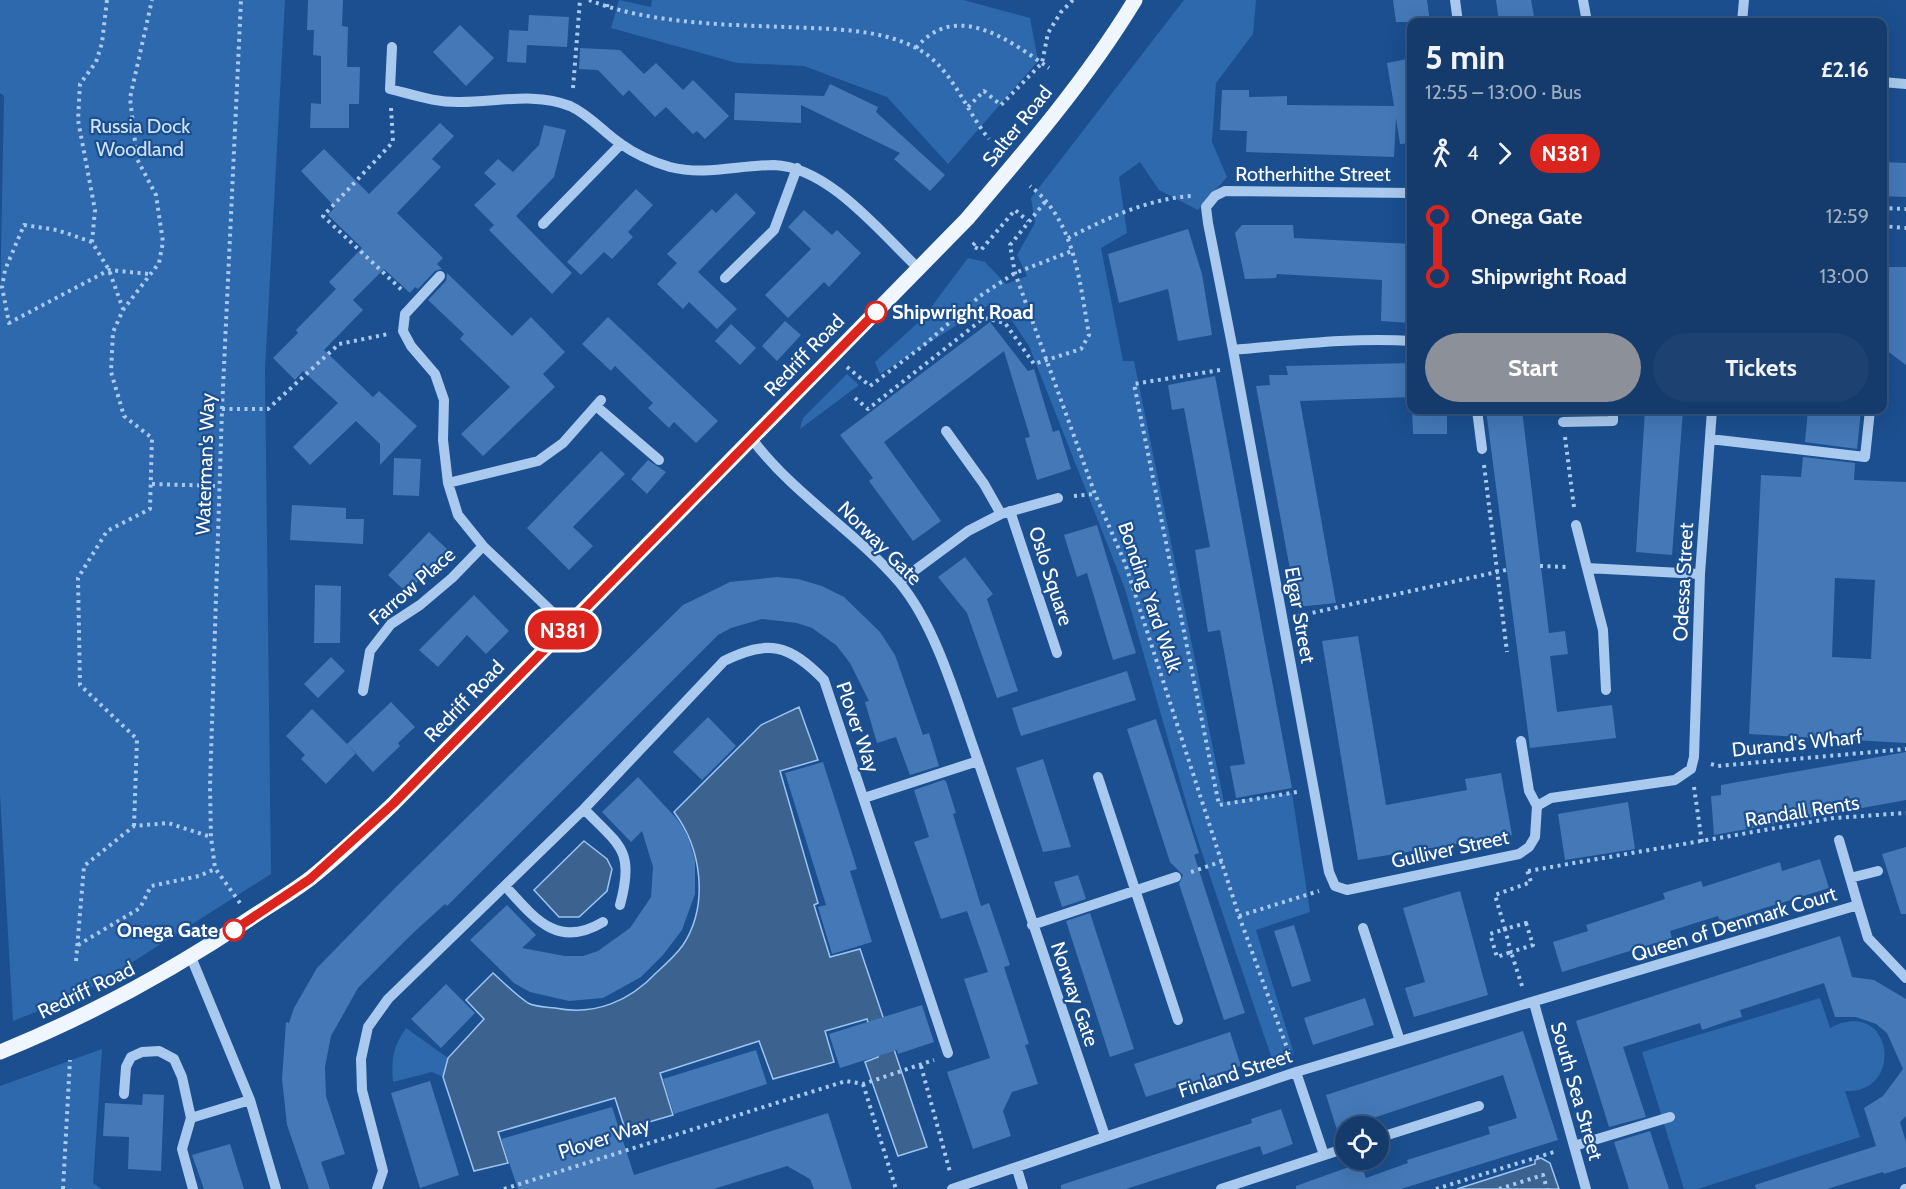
<!DOCTYPE html>
<meta charset="utf-8">
<style>
:root{--surface:#143b6b;--page:#1d4271;--text:#f1f3f6;--muted:#9dadc1;--line:#33557e;--accent:#8c9099}
body{margin:0;font-family:Cabin,sans-serif;background:var(--page);color:var(--text);height:100vh;display:flex;flex-direction:column;font-size:22px;white-space:nowrap}
*{box-sizing:border-box;margin:0}
p{font-size:20px;color:var(--muted)}
.icon{flex:none;width:33px;height:33px;fill:none;stroke:currentColor;stroke-width:2;stroke-linecap:round;stroke-linejoin:round}
.map{position:relative;flex:1;overflow:hidden}
.details{position:absolute;left:1407px;top:18px;width:480px;height:396px;display:flex;flex-direction:column;background:var(--surface);border-radius:12px;box-shadow:0 6px 24px #0002,0 0 0 2px var(--line)}
.details>*{flex:none}
.badge{padding:0 12px;border-radius:20px;font-size:21px;line-height:39px}
.fabs{position:absolute;left:1335px;top:1116px;display:grid;gap:12px}
.fabs a{display:grid;place-items:center;width:54px;height:54px;border-radius:50%;background:var(--surface);box-shadow:0 6px 24px #0002,0 0 0 2px var(--line);font-size:30px}
.map>.badge{position:absolute;translate:-50% -50%;box-shadow:0 0 0 3px #fff}
.legs{display:flex;align-items:center;gap:9px;height:66px;padding:0 18px;font-size:20px}
.legs p{margin-inline-start:auto}
.overview{display:flex;align-items:center;justify-content:space-between;height:102px;padding:0 18px}
h1{font-size:33px;font-weight:700;line-height:45px}
.action{display:flex;gap:12px;margin-top:auto;padding:12px 18px}
.action a{flex:1;height:69px;border-radius:36px;background:var(--accent);color:#fff;font-size:24px;font-weight:700;line-height:69px;text-align:center}
.action a+a{background:var(--page);color:var(--text)}
ul{padding:0 18px;list-style:none}
li{display:flex;align-items:center;gap:21px;height:60px;font-size:22px}
li i{display:grid;place-items:center;width:9px;height:100%;margin:0 8px;background:currentColor}
li i::after{content:'';width:15px;height:15px;margin:-8px;border:4px solid;border-radius:50%;background:var(--surface)}
li p{margin-inline-start:auto}
li:first-child i{background:linear-gradient(#0000 50%,currentColor 0)}
li:last-child i{background:linear-gradient(currentColor 50%,#0000 0)}
.map>svg:first-child{display:block}
.green{fill:#2e69ad}
.water{fill:#3c6290;stroke:#9cc4f0;stroke-width:1.5}
.building{fill:#4478b7;fill-rule:evenodd}
.lines{fill:none;stroke-linecap:round;stroke-linejoin:round}
.path{stroke:#a9c9ee;stroke-width:4;stroke-dasharray:3 4.5;stroke-linecap:butt}
.minor{stroke:#a9c9ee;stroke-width:10}
.major{stroke:#f0f6ff;stroke-width:15}
.line-1-casing{stroke:#fff;stroke-width:14}
.line-1{stroke:#dc241f;stroke-width:9}
.stop-1-dot{fill:#fff;stroke:#dc241f;stroke-width:3}
.labels{text-anchor:middle;stroke-width:4.5;stroke-linejoin:round;paint-order:stroke}
.park-label{font-size:20px;fill:#cfe3fa;stroke:#1b4f8f}
.street-label{font-size:20px;fill:#fff;stroke:#1b4f8f}
.stop-label{font-size:20px;font-weight:bold;fill:#fff;stroke:#1b4f8f;text-anchor:start}
</style>
<div class="map">
<svg width="1906" height="1189" viewBox="0 0 1906 1189">
<rect width="100%" height="100%" fill="#1b4f8f"/>
<path class="green" d="M0,0h285l-20,370 6,504 -187,119 -71,28 -13,-227v-491l4,-207 -4,-3z
M619,0l32,7 1,-7h311l67,18 8,43 -90,103 -61,-67 -83,-31 -67,-3 -126,-35z
M1184,0h72l-3,34 -37,49 -4,59 15,35 -29,33 -39,-20 -19,-28 -21,15 8,56 -26,15 22,113h11l90,441 68,-9 18,119 -54,18 38,124 -20,11 -82,-242 -67,-234 -96,-243 -21,-31 -18,-11 -110,70 -5,-12 48,-44 45,-60 17,4 21,22 21,-8 -10,-21 18,-32 -4,-25z
M847,374l12,11 -59,44 3,-11z
M1820,998l10,30c63,-33 76,66 15,63l15,46 -162,52h-14l-42,-137z
M406,1028l42,30 -5,19 -11,-5 -39,10c-2,-22 0,-35 13,-54z
M102,1049l-9,134 9,6h-102v-103z"/>
<path class="water" d="M799,707l19,53 -38,11 38,132 -4,2 16,52 30,-8 67,198 -29,9 -33,-94 13,-5 -11,-38 -42,12 9,31 -61,17 -14,-38 -99,32 13,42 -48,14 -10,-31 -117,34 10,31 -34,8 -31,-94 5,-19 36,-39 -18,-19 27,-27c11,10 23,22 35,30 7,4 19,4 27,5 40,8 75,-7 102,-36 9,-8 19,-17 26,-27 26,-40 19,-96 -9,-133l87,-87z
M584,841l23,18 5,10 -5,22 -28,26h-20l-25,-27z
M1541,1158l9,5 9,26h-102l78,-25v-4z"/>
<path class="building" d="M308,0h35l-1,26 6,1 -1,40h13l-1,37h-10v24h-39l1,-25 10,1v-48l-8,-1 1,-25h-7z
M1393,0h34l3,22h-34z
M1496,0h35l4,22h-36z
M529,15l40,2 -2,30 -40,-2 -1,18 -19,-1 2,-32 19,1z
M460,25l34,33 -28,28 -33,-34z
M580,48l40,2 24,24 12,-11 27,27 10,-10 36,36 -24,23 -8,-8 -4,3 -27,-27 -11,10 -26,-27 -6,6 -25,-26 -19,-1z
M1412,58v85l-12,1 -4,-26 -2,39 -148,-5 1,-21 -27,-1 2,-40h27v7l38,-1v9l107,1 -7,-43z
M830,84l48,23 -2,5 69,63 -15,16 -36,-32 6,-6 -99,-48v18l-67,-3 1,-27 89,3z
M440,123l14,13 -22,23 9,8 -44,46 46,45 -6,6 5,5 -7,2 -17,18 -3,-2 -5,6 -26,-24 -31,31 10,10 -39,40 49,47 6,-6 38,35 -37,39v-21l-24,-23 -46,44 -17,-18 45,-44 -35,-32 -8,9 -22,-22 25,-25 -2,-3 40,-41 -7,-7 33,-34 -34,-33 7,-8 -34,-36 23,-22 45,45z
M544,125l22,5 -12,47 -38,39 56,57 -20,21 -63,-64 5,-5 -20,-20 22,-21 -12,-11 14,-14 15,13 26,-27z
M1882,162l24,1v34l-24,-1z
M636,189l17,16 -25,27 5,5 -21,22 -8,-7 -23,23 -14,-13z
M736,193l20,20 -58,59 39,37 -20,20 -28,-27 -6,7 -26,-25 20,-21 -10,-9 45,-45 4,4z
M804,210l28,25 5,-5 24,23 -32,34 -5,-5 -36,36 -23,-23 46,-46 -23,-22z
M1242,225h51l1,13 118,6 -2,79 -29,-2 1,-41 -105,-6 -1,4 -31,1 -10,-46z
M1188,229l14,45 10,61 -34,6 -10,-52 -49,14 -11,-49z
M1886,267h20v98l-24,-18v-57z
M447,273l65,63 19,-19 34,35 -22,22 12,13 -72,69 -22,-22 49,-47 -50,-48 4,-5 -36,-34 18,-19z
M608,317l110,104 -22,22 -22,-21 -5,6 -21,-20 5,-5 -38,-37 -4,5 -29,-27z
M785,321l16,14 -24,26 -15,-15z
M990,322l38,49 6,-2 19,63 6,-2 12,39 -34,11 -12,-42 5,-1 -26,-86 -120,91 57,79 -28,20 -44,-60 4,-3 -33,-43z
M731,324l25,24 -16,17 -25,-24z
M1412,363v34l-112,4 36,202 -39,4 -41,-221 14,-1 -1,-10h19l-2,-9z
M1215,376l77,412 -56,10 -6,-32 15,-2 -25,-134 -12,2 -13,-82 15,-3 -26,-139 -12,2 -4,-25z
M1412,410h35v24h-34z
M1486,410h36l27,223 16,-2 3,23 -18,2 7,56 55,-7 4,33 -86,10z
M1645,410h38l-11,145 -36,-3z
M1808,410h53l-4,39 -52,-7z
M601,451l24,23 -52,53 20,19 -24,24 -42,-42z
M1803,457l52,6 -1,17 52,2v261l-157,-9 12,-259 40,2zM1835,578l40,2 -4,79 -39,-2z
M394,458l27,1 -2,37 -26,-1z
M648,460l18,12 -19,22 -16,-15z
M292,505l54,3v11h18l-1,25 -73,-4z
M1097,525l39,128 -23,7 -26,-87 -10,4 -13,-42z
M429,532l19,18 -41,43 -19,-18z
M965,557l28,37 -6,5 31,92 -21,7 -30,-85 -29,-36z
M777,577l21,2 24,7 22,11 36,35 15,23 28,80 6,-2 10,33 -29,9 -14,-38 -19,6 -12,-41 4,-1 -19,-38 -14,-18 -24,-17 -15,-5 -35,-4 -31,9 -13,7 -271,271 -2,-2 -33,30 -54,54 -27,48 -6,31 1,29 19,58 -24,8 9,27h-21l-22,-64 -5,-46 4,-57 3,1 5,-15 23,-40 78,-80 288,-283 47,-23z
M315,585l26,1 -1,57h-26z
M474,595l35,36 -23,23 -19,-19 -29,32 -19,-17z
M1358,636l28,169 81,-15 -2,-11 36,-6 11,62 -154,25 -36,-219z
M331,657l14,14 -27,27 -14,-14z
M1127,671l9,29 -115,36 -9,-28z
M391,702l24,25 -17,16 2,3 -27,26 -26,-28z
M312,709l44,44 -30,31 -25,-25 4,-4 -19,-19z
M708,717l28,29 -34,34 -29,-28z
M1156,719l43,134 -5,2 51,158 -21,7 -45,-136 4,-9 -13,-13 -43,-133z
M1906,752v48l-192,35 -3,-39 10,-1v-10z
M1043,759l28,88 -28,5 -27,-84z
M823,762l34,107 -7,2 22,71 -40,12 -14,-47 8,-2 -41,-132z
M638,777l39,42 10,15 8,26v34l-13,36 -19,25 -22,22 -38,21 -34,3 -39,-9 -16,-9 -44,-43 37,-35 29,30 -14,13 43,8h18l15,-5 32,-23 21,-31 2,-30 -11,-36 -11,11 -29,-30z
M943,780l3,1 10,32 -3,1 28,92 8,-3 21,62 -6,2 25,77 -4,1 13,39 -26,8 -9,19 8,25 -38,13 -26,-77 43,-14 -26,-79 24,-7 -21,-61 -26,8 -27,-77 15,-5 -15,-47z
M1628,802l7,47 -70,11 -7,-46z
M1906,847v67h-5l-19,-60z
M1820,859l9,29 -109,34 -2,-6 -48,15 2,7 -110,34 -9,-30 35,-11 -2,-6 79,-26 -2,-6 38,-12 2,6 77,-25 2,9z
M1078,875l8,24 -24,8 -8,-25z
M1460,891l28,104 -74,22 -9,-29 20,-6 -22,-74z
M1090,913l44,136 -24,8 -44,-136z
M1294,925l17,56 -19,6 -18,-56z
M1840,936l12,41 22,3 32,19v117l-6,6 6,20v25l-22,7 -1,-2 -56,17h-71l-1,-4 121,-39 -12,-38 19,-12 20,-27 -16,-36 -11,-9 -20,-7h-21l-11,-34 -84,27 2,7 -14,4 -26,9 -2,-7 -77,24 23,70 -37,10 -33,-106z
M446,984l29,29 -34,35 -30,-29z
M1365,998l9,27 -61,20 -9,-27z
M922,1005l12,37 -36,12 -1,-4 -57,18 -11,-34z
M1523,1031l35,109 -157,49h-105v-3l64,-23 6,15 42,-15 -1,-3 83,-26 -2,-7 29,-9 -14,-43 -166,55 -11,-35z
M1230,1032l11,34 -95,31 -12,-33z
M756,1050l11,34 -93,30 -11,-35z
M430,1081l29,94 -39,13 -29,-95z
M143,1094l21,1 -3,76 -33,-2 1,-32 -26,-1 2,-33 37,2z
M612,1107l22,68 194,-62 24,76h-38l-4,-10 -23,-13 -73,23h-196l-17,-50z
M1281,1109l12,35 -30,11 -3,-9 -134,43h-65v-4l191,-62 -1,-4z
M1650,1131l19,58h-40l-15,-47z
M230,1144l14,45h-40l-12,-34z"/>
<g class="lines">
<path class="path" d="M107,0l-5,43 -6,19 -16,22 -2,36 17,90 -3,32 17,28 14,39
M589,0c57,23 136,25 197,27 41,2 93,1 130,21 36,18 49,62 73,91
M607,7l1,-7
M916,48c40,-48 93,-8 133,20
M573,88l7,-88
M968,107l16,-16 17,14 41,-42 6,-30 13,-21 12,-12
M391,108l2,34 -70,74 81,76
M1045,202l-35,43 5,28 80,221 30,69 114,353 51,140
M1882,208l24,1
M1882,226l24,2
M1068,238c37,-19 82,-40 124,-42
M92,242l-35,-12 -33,-5 -19,45 -3,17 7,36 100,-53 40,4
M975,243l-3,3 9,4 34,-40 13,11
M847,367l23,19 54,-41 56,-49 35,-23 57,-22
M1220,370l-86,14 85,421 78,-13
M855,398l13,11 116,-91 21,5 29,41 47,-15 8,-14c-9,-51 -14,-115 -59,-149
M222,409h46l71,-65 49,-10
M1565,437l9,70
M1484,465l23,187
M152,484l67,2
M1074,496l21,-2
M1540,566l28,1
M1298,616l208,-46
M1711,764l7,2 188,-17
M1694,787l8,56
M134,826l3,-87 -57,-54 -2,-107 29,-47 43,-22 2,-71 -28,-22 -13,-44 2,-40 10,-22 36,-47 4,-21 -7,-47 -19,-36 -7,-61 22,-98
M1528,871l306,-53 72,-5
M1191,872l32,-11
M240,903l-25,-35 -4,-31 -1,-51 12,-377 19,-409
M1239,916l80,-25
M1526,923l7,22 -22,7 -6,-23z
M78,945l62,-37 11,-22 48,-10 16,-7
M76,961l8,-95 50,-40 34,-3 43,14
M1522,986l-11,-34 -14,5 -7,-23 15,-5 -10,-34 36,-13 -4,-12
M921,1066l29,106
M863,1084l33,105
M63,1189l7,-129
M504,1189l342,-108 17,3 71,-24
M1436,1189l121,-38
M1499,1189l44,-14 4,14"/>
<path class="minor" d="M1455,0l3,22
M1583,0l4,22
M1742,22l2,-22
M392,47l-2,42c24,6 47,14 71,13 36,0 74,-10 109,4 20,9 33,26 51,38 14,10 32,18 49,23 35,9 69,-2 104,-2 55,2 107,68 145,104
M1882,82l24,2
M543,224l78,-80
M440,276l-35,38 -2,17 8,15 24,28 9,26 -1,40 5,43 10,32 25,31 84,80
M725,278l49,-48 23,-62
M1412,341c-60,-4 -120,4 -179,9l96,522 6,14 12,4 172,-36 10,-7 6,-10 2,-31 -8,-15 -8,-50
M1233,350l-25,-127 -2,-16 9,-11 10,-5 187,2
M596,406l63,54
M1477,410l5,39
M1563,422l50,-1v-11
M946,431l38,53 17,30
M752,439c41,55 102,91 147,143 38,45 59,123 79,179
M1710,439l155,18 5,-47
M448,483l90,-22 25,-18 38,-43
M1010,511l47,142
M1576,525l11,43
M899,582l69,-51 33,-17 57,-16
M1606,690l-3,-60 -16,-62 113,6
M363,691l7,-40 21,-27 29,-19 32,-27 31,-32
M1098,777l80,243
M864,798l114,-37 127,375
M1537,806l14,-8 124,-18 16,-11 3,-12 6,-183 12,-164
M584,809c36,37 51,41 36,96
M1839,840l19,65
M1850,878l28,-7
M506,887c29,32 52,62 97,35
M1032,925l144,-48
M1363,928l37,113
M191,957l59,143 26,89
M1534,1003l52,186
M1296,1072l28,83
M124,1094l2,-27 5,-10 11,-5 17,-1 15,8 8,18 9,41 -9,31 11,40
M191,1118l59,-18
M1378,1138l101,-32
M1574,1146l96,-29
M1017,1169l6,20
M377,1189l6,-18 -21,-81 -1,-31 7,-32 20,-28 196,-190 140,-148c44,-22 65,-17 100,19l124,373
M952,1189l344,-117 562,-167 10,33 38,40
M1221,1189l125,-41
M1905,1189h1"/>
<path class="major" d="M0,1052c89,-36 172,-81 252,-135 20,-13 41,-25 60,-40 29,-23 55,-48 81,-73l574,-585c60,-70 120,-140 168,-219"/>
</g>
<g class="lines">
<g class="line-1-casing">
<path id="line-1" d="M234,930l76,-51 83,-75 483,-492"/>
</g>
<use href="#line-1" class="line-1"/>
</g>
<g class="stop-1-dot">
<circle cx="876" cy="312" r="10"/>
<circle cx="234" cy="930" r="10"/>
</g>
<g class="labels">
<g class="park-label">
<text x="140" y="133">Russia Dock<tspan x="140" dy="23">Woodland</tspan></text>
</g>
<g class="street-label">
<text transform="translate(1017 126) rotate(-51)" y="7">Salter Road</text>
<text x="1313" y="181">Rotherhithe Street</text>
<text transform="translate(804 355) rotate(-46)" y="7">Redriff Road</text>
<text transform="translate(205 464) rotate(-88)" y="7">Waterman's Way</text>
<text transform="translate(880 543) rotate(45)" y="7">Norway Gate</text>
<text transform="translate(1051 576) rotate(72)" y="7">Oslo Square</text>
<text transform="translate(1683 582) rotate(-87)" y="7">Odessa Street</text>
<text transform="translate(412 586) rotate(-41)" y="7">Farrow Place</text>
<text transform="translate(1150 597) rotate(71)" y="7">Bonding Yard Walk</text>
<text transform="translate(1300 615) rotate(80)" y="7">Elgar Street</text>
<text transform="translate(464 701) rotate(-46)" y="7">Redriff Road</text>
<text transform="translate(858 727) rotate(71)" y="7">Plover Way</text>
<text transform="translate(1797 743) rotate(-6)" y="7">Durand's Wharf</text>
<text transform="translate(1802 811) rotate(-9)" y="7">Randall Rents</text>
<text transform="translate(1450 849) rotate(-12)" y="7">Gulliver Street</text>
<text transform="translate(1734 924) rotate(-17)" y="7">Queen of Denmark Court</text>
<text transform="translate(86 990) rotate(-26)" y="7">Redriff Road</text>
<text transform="translate(1075 994) rotate(71)" y="7">Norway Gate</text>
<text transform="translate(1235 1073) rotate(-18)" y="7">Finland Street</text>
<text transform="translate(1577 1091) rotate(74)" y="7">South Sea Street</text>
<text transform="translate(604 1138) rotate(-18)" y="7">Plover Way</text>
</g>
<g class="stop-label">
<text x="892" y="319">Shipwright Road</text>
<text x="218" y="937" text-anchor="end">Onega Gate</text>
</g>
</g>
</svg>
<div class="fabs">
<a><svg class="icon" aria-label="locate" viewBox="0 0 24 24"><circle cx="12" cy="12" r="6"/><path d="M12 2v4M12 18v4M2 12h4M18 12h4"/></svg></a>
</div>
<b class="badge" style="left:563px;top:630px;background:#dc241f;color:#fff">N381</b>
<section class="details">
<div class="overview"><div><h1>5 min</h1><p>12:55 – 13:00 · Bus</p></div><b>£2.16</b></div>
<div class="legs"><svg class="icon" aria-label="walk" viewBox="0 0 24 24"><circle cx="13" cy="4" r="2"/><path d="M13 8l-2 6 4 7M11 14l-3 7M7 12l3-4h3l4 4"/></svg>4<svg class="icon" aria-label="forward" viewBox="0 0 24 24"><path d="M9 5l7 7-7 7"/></svg><b class="badge" style="background:#dc241f;color:#fff">N381</b></div>
<ul>
<li><i style="color:#dc241f"></i><b>Onega Gate</b><p>12:59</p></li>
<li><i style="color:#dc241f"></i><b>Shipwright Road</b><p>13:00</p></li>
</ul>
<div class="action"><a>Start</a><a>Tickets</a></div>
</section>
</div>
